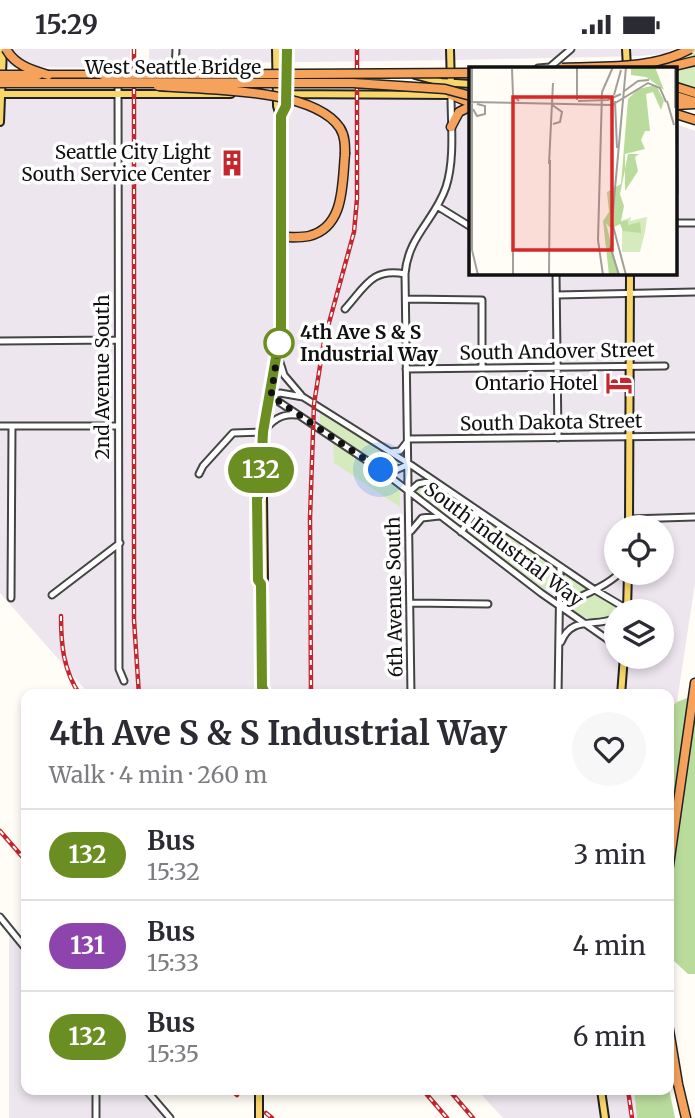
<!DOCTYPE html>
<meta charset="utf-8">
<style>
:root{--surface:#fff;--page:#f7f7f7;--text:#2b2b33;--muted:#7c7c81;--line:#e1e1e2}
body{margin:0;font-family:Merriweather,serif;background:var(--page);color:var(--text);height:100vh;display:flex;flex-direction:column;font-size:26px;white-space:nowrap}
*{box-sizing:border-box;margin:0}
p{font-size:23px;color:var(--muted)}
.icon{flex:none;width:38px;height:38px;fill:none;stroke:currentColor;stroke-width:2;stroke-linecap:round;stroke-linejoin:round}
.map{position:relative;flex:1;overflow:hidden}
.side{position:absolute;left:21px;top:640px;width:653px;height:406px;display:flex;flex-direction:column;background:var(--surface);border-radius:14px;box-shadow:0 4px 10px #0003}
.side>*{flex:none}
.badge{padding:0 14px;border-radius:23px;font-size:24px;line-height:46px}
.buttons{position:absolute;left:604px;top:466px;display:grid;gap:14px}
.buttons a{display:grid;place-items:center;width:70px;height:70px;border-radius:50%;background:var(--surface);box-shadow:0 4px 10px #0003;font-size:35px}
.you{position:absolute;width:35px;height:35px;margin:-18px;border:5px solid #fff;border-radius:50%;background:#1a73e8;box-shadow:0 0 0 10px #1a73e833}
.map>.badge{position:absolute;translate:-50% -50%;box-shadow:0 0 0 4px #fff}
.round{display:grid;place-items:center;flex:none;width:74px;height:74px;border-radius:37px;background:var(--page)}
.head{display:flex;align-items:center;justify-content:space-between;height:119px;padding:0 28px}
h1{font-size:33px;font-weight:700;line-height:52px}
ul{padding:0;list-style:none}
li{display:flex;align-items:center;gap:21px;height:91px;padding:0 28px;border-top:2px solid var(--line)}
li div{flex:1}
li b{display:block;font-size:26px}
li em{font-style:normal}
li .badge{min-width:77px;font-weight:700;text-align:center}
.status{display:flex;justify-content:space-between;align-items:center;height:49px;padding:0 35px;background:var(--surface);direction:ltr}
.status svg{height:19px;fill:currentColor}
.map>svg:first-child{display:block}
.industrial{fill:#eee6ef;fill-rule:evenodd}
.green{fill:#d5ebbd}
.forest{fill:#b9dc9c}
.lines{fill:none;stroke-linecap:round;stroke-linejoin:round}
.minor-casing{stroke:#444;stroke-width:9}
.major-casing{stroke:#222;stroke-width:10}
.highway-casing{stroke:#222;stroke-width:11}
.minor{stroke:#fff;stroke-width:5}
.major{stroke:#f9d66b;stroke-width:6}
.highway{stroke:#f5a25d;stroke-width:8}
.rail-casing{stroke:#c4262e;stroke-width:4.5}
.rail{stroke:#fff;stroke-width:2;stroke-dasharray:5;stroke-linecap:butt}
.highway-bridge-casing{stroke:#222;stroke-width:11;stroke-linecap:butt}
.highway-bridge{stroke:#f5a25d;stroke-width:8}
.line-casing{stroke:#fff;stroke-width:16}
.line{stroke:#6b8e23;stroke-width:10}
.walk{stroke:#111;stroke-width:7;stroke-dasharray:0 12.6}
.stop-dot{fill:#fff;stroke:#6b8e23;stroke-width:3.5}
.labels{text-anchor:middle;stroke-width:7;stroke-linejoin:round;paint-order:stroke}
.street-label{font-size:19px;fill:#111;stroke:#fff}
.poi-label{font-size:19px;fill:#111;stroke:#fff;text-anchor:end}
.stop-label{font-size:19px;font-weight:bold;fill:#111;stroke:#fff;text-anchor:start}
.inset-road{fill:none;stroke:#a09f9a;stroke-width:2}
.view{fill:#d62828;fill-opacity:0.15;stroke:#d62828;stroke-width:3.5}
.inset-edge{fill:none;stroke:#111;stroke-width:3.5}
</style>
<div class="status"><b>15:29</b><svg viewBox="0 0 49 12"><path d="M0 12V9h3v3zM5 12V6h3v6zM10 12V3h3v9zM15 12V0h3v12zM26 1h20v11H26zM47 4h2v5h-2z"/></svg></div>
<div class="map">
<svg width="695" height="1069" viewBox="0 0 695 1069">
<rect width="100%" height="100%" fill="#fffdf5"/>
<path class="industrial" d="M0,0h130v19l-130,-1z
M149,0h524l-9,5 -24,2 -182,4 -309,4z
M423,47l48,11v166h205v-149l19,7v452l-18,119 -8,7 -1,-14h-578l-90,-102v-495zM616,478h46v45h-46zM616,562h46v45h-46z
M9,885l17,20v136h117l24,28h-158z
M477,1041h157l3,28h-134z"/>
<path class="green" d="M690,0h5v54l-19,2 -1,-49z
M320,363l80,51c-6,6 -11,5 -18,2l-62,-40z
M333,392l67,48v18l-66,-44z
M431,434l38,29 -9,13 -45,-33v-4z
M480,468l72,49 5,4 -1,13 -12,7 -14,-7 -62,-49v-3z
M563,523l26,17 -26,12z
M593,545l25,14c-10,22 -36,10 -53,-2z"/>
<path class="forest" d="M695,646v279h-7l-15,-14 -4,-13v-90l8,-40 -8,-11v-97l8,-7z
M669,1040l6,29h-38l-3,-28z"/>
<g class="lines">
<g class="minor-casing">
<path id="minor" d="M538,19l12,-1 21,-18
M175,23l1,-23
M118,31l1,589 5,12
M437,157l34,21
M676,174h19
M556,224l2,165
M557,246l138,-3
M406,250l76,1v68
M345,260c20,-22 27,-42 60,-35
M0,292l117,-1
M278,307l6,19 17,20
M406,320l259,-3
M270,347l111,74 160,123 66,46 9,10
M270,347l10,-3 23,4 108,68 184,125 32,19 -2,2
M0,377h118
M408,390l287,-3
M390,403l10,-1 7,-9
M384,421h12l13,-6
M199,425l4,-8 30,-33 30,-1c9,-11 18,-19 33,-17
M409,443l9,-8 14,-3
M629,470l66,-2
M411,482l11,-13 17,-2
M461,483l15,-21
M52,546l68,-52
M11,549l1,-172
M411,554l77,1
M560,557c21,-10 44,-18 61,-34
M561,593c11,-27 33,-14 55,-24
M411,646l-6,-421c3,-38 30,-54 41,-87 9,-28 5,-63 5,-92
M558,646l2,-128
M0,868l26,32
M96,1041v28
M146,1041l24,28"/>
</g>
<g class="major-casing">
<path id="major" d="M450,0l1,37
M626,0l1,19
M415,26l26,7 30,2
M0,45h231
M277,45l178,1
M281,67l5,-10 1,-57
M0,73l3,-73
M629,478l1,-254
M261,535l-3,-4 -1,-82 3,-6 3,-60 18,-103 1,-207 -5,-16 -1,-57
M627,562l1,-39
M258,646l4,-8 -1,-103 3,-5 -1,-83 -3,-4
M621,646l3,-39
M601,1041l4,28
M259,1069v-28"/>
</g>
<g class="highway-casing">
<path id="highway" d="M666,19l29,-7
M48,26h55
M676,38l19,6
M451,46l20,8
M676,47l19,6
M676,56l19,-1
M676,65l19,6
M451,78l8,-15 12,-6
M281,188c9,0 19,1 28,-1 36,-9 33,-52 36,-82
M668,823l27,-189
M668,975l10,60 8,34"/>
</g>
<use href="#minor" class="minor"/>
<use href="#major" class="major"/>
<use href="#highway" class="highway"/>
<g class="rail-casing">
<path id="rail" d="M134,0v571l5,75
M61,567c0,28 2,54 19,79
M311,646l-1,-177 4,-114 10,-63 30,-109 3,-33v-150
M0,782l26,30
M231,1041l6,5
M423,1041l24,28
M449,1041l24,28
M628,1041l4,28
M266,1064l6,5"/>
</g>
<use href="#rail" class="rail"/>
<g class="highway-bridge-casing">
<path id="highway-bridge" d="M6,0c9,16 25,21 42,26
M562,19c42,-2 90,2 128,-19
M0,26h38
M103,26l368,-2
M0,34h353l92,6 26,7
M158,37c45,4 155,1 182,42 5,8 5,17 5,26"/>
</g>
<use href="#highway-bridge" class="highway-bridge"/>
</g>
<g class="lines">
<g class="line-casing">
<path id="line" d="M266,646l-4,-8 -1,-103 -3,-4 -1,-82 3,-6 3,-60 18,-103v-213l5,-10 1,-57"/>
</g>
<use href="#line" class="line"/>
<path class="walk" d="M279,294l-8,53 110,74"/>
</g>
<defs>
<g id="building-bare" transform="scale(2.1)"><path d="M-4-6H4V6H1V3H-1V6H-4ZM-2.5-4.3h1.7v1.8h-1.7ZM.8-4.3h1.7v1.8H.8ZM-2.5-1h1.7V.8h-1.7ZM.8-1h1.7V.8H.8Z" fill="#c4262e" stroke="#fff" stroke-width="2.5" paint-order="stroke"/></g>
<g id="hotel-bare" transform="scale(2.1)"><path d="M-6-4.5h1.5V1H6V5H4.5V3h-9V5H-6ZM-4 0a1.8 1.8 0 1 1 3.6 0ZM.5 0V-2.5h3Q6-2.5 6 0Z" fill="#c4262e" stroke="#fff" stroke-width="2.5" paint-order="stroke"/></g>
</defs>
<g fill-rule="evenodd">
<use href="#building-bare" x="232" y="114"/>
<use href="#hotel-bare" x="619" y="334"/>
</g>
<circle class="stop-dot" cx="279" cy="294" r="14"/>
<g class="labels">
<g class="street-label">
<text x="173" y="25">West Seattle Bridge</text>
<text transform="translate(557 302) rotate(-1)" y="7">South Andover Street</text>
<text transform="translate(102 328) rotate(-90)" y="7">2nd Avenue South</text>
<text transform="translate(551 373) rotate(-1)" y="7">South Dakota Street</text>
<text transform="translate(504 495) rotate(37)" y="7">South Industrial Way</text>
<text transform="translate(394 548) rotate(-91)" y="7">6th Avenue South</text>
</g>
<g class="poi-label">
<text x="211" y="110">Seattle City Light<tspan x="211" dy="22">South Service Center</tspan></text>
<text x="598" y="341">Ontario Hotel</text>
</g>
<g class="stop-label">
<text x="300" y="290">4th Ave S &amp; S<tspan x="300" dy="22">Industrial Way</tspan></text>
</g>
</g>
<g transform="translate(469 18)">
<rect width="208" height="208" fill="#fffdf5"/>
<path d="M162,150l-1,4 17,-4 -2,15 -5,20h-18v-31z" fill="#d5ebbd"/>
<path d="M186,0l9,23 -18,-13 -15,-2v-8zM187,18l8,16 -3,9 -8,-18 -7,2 4,37h-5l-4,9 4,9 -20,5v15l3,-15h11l-4,3 3,14 -13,20v-21l-5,24 4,12 -3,15 7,-1v5l12,-3 1,11 -18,-2 -3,-7 -9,5 -5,-6 13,52h-10l-6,-54 6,-9 -2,-20 14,-8 7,-85 10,-10z" fill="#b9dc9c"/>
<path class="inset-road" d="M3,0v183l6,25M108,0v33M43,2l1,26 6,6M154,25l15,-11 11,-1M145,28l7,-25M109,34l30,-1 13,-6M146,34l2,47M198,34l7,24M0,35l143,3 36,-22 12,5 6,14M82,37l11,8 -2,10 -7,2M207,40l2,87M206,41v-41M4,42l4,7 8,-2v-8l-8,-2M80,97l4,-81M141,179l9,29M44,208v-175M80,208l1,-115M134,208l-5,-35 4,-148 11,-25M157,208l-14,-53 14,-155"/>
<path class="view" d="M44,30h99v153h-99z"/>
<rect width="208" height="208" class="inset-edge"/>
</g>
</svg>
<div class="buttons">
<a><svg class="icon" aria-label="locate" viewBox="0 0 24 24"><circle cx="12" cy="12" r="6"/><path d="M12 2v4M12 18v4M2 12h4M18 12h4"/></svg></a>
<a><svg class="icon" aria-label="layers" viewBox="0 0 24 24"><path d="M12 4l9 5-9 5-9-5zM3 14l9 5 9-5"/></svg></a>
</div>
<div class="you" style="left:381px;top:421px"></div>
<b class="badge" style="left:261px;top:421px;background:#6b8e23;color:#fff">132</b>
<section class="side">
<div class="head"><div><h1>4th Ave S &amp; S Industrial Way</h1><p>Walk · 4 min · 260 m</p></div><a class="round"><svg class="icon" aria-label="heart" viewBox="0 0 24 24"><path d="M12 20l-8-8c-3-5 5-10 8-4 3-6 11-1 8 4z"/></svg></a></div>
<ul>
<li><span class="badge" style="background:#6b8e23;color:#fff">132</span><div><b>Bus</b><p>15:32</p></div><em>3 min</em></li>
<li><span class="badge" style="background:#8e44ad;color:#fff">131</span><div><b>Bus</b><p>15:33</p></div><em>4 min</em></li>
<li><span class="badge" style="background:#6b8e23;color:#fff">132</span><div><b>Bus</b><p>15:35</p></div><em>6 min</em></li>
</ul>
</section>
</div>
